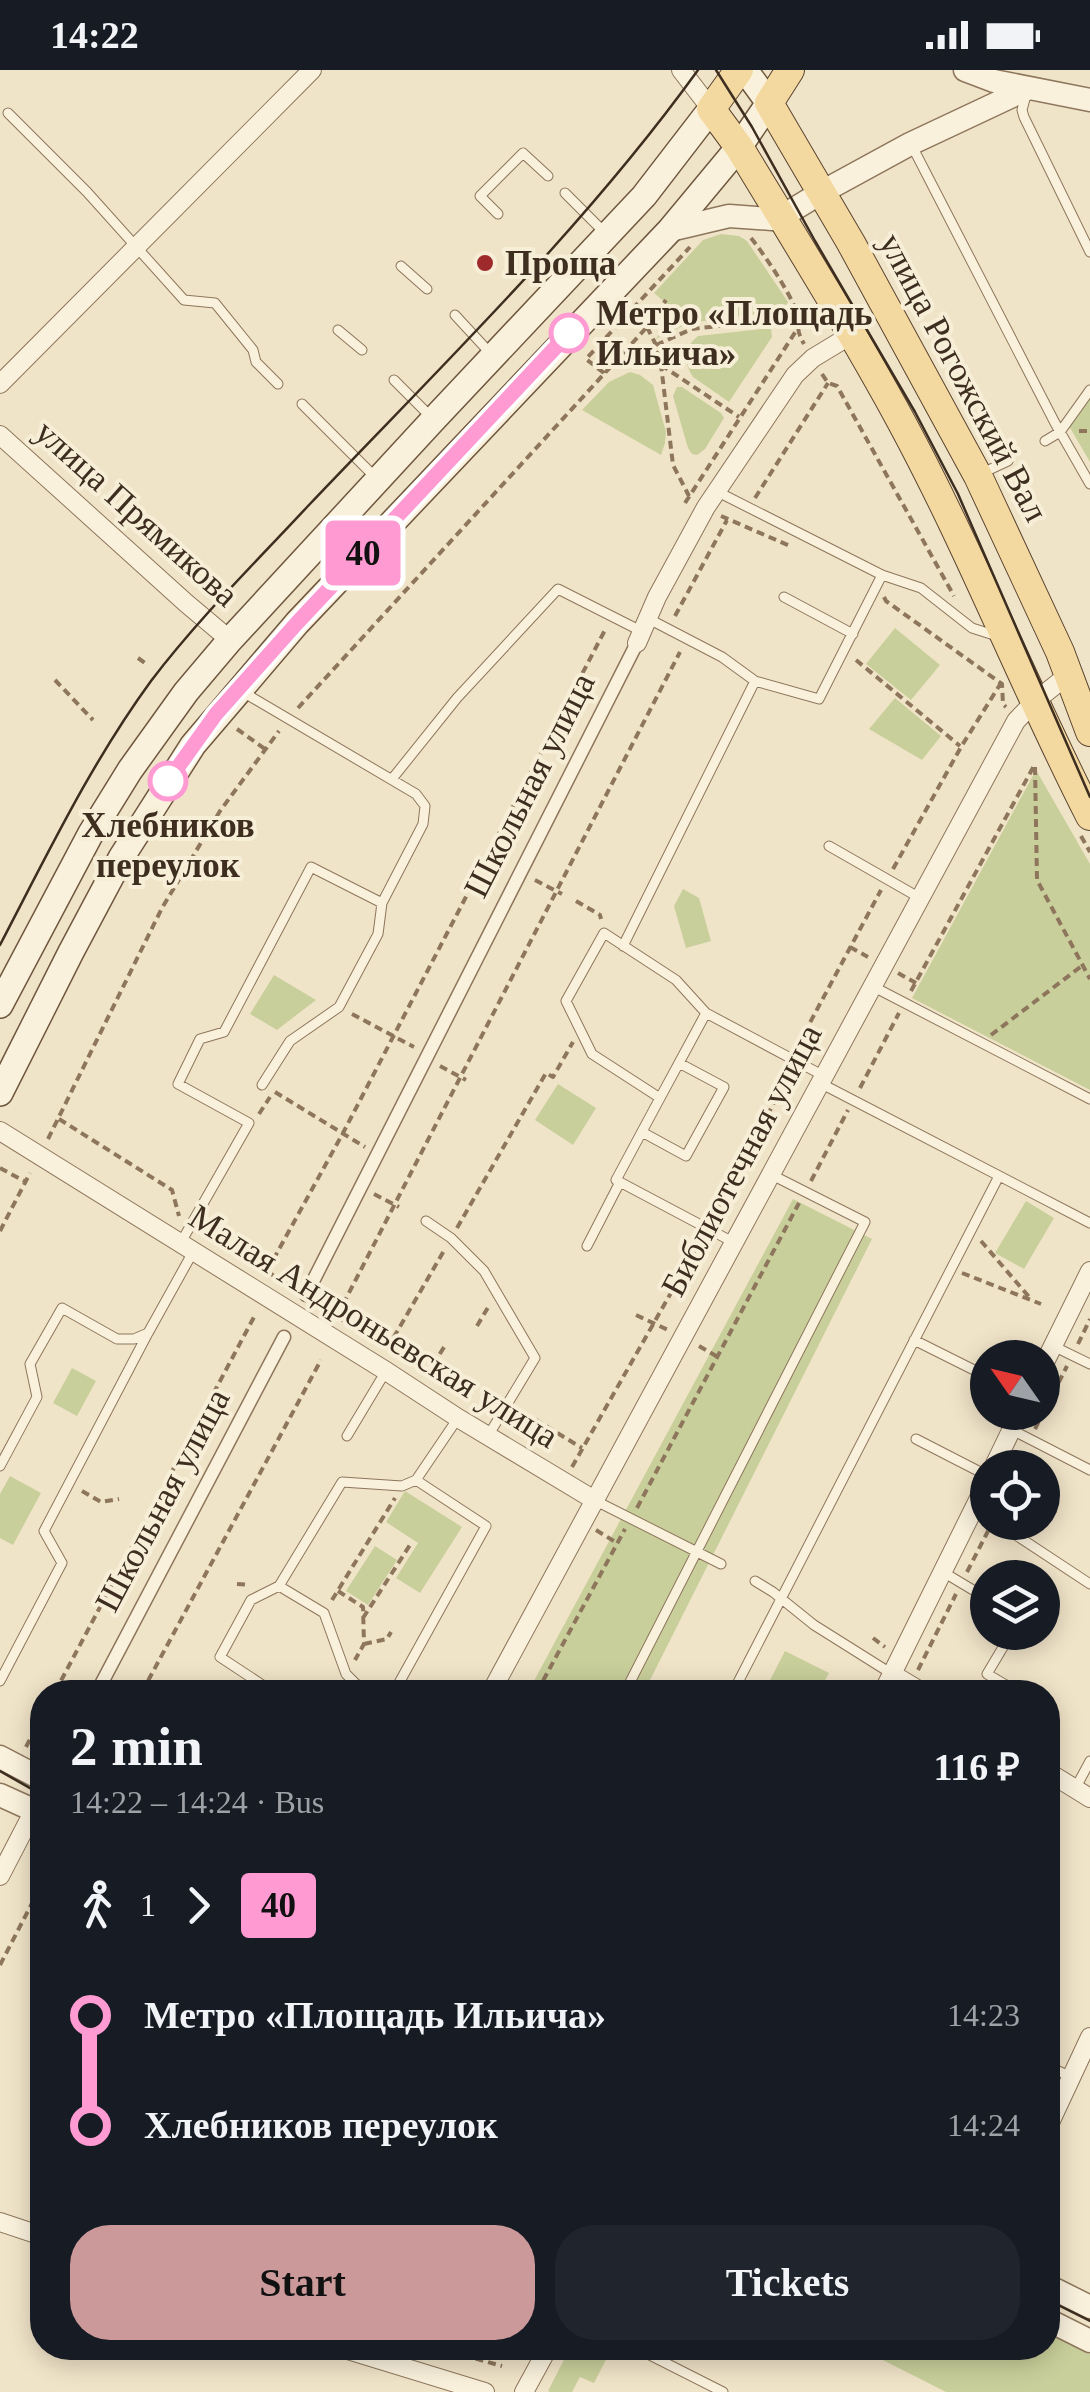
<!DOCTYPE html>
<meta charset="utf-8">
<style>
:root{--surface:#171b24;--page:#20242c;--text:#f1f3f6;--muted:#9ea1a6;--accent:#cc999b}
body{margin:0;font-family:"Times New Roman",serif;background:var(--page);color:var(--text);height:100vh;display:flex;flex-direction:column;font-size:38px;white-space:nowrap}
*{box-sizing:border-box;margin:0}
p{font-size:32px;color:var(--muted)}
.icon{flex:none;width:55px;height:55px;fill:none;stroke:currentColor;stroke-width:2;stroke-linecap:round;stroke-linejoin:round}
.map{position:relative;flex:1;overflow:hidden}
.side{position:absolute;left:30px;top:1610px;width:1030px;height:680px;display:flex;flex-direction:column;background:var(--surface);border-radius:40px;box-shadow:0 5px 25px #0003}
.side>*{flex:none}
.badge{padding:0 20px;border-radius:8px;font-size:35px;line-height:65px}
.needle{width:65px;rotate:304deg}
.tools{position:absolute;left:970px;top:1270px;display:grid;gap:20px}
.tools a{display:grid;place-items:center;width:90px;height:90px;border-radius:50%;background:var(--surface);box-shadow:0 5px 25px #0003;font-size:50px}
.map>.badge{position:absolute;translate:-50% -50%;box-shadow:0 0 0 5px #fff}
.legs{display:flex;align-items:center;gap:15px;height:110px;padding:0 40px;font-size:32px}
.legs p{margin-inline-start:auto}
.head{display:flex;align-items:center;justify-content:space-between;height:170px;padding:0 40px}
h1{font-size:55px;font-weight:700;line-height:75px}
.cta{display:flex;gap:20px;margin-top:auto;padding:20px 40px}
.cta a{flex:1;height:115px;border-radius:40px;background:var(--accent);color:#111;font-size:40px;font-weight:700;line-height:115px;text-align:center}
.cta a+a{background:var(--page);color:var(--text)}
ul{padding:0 40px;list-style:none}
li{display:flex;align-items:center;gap:35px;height:110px;font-size:38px}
li i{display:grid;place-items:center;width:15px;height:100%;margin:0 12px;background:currentColor}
li i::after{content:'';width:25px;height:25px;margin:-12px;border:8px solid;border-radius:50%;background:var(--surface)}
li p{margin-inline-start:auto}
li:first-child i{background:linear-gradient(#0000 50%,currentColor 0)}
li:last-child i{background:linear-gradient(currentColor 50%,#0000 0)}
.status{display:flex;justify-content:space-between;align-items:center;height:70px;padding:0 50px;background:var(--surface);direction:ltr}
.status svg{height:28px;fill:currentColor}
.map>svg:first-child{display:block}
.green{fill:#c9cf9b}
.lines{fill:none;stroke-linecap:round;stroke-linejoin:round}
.service-casing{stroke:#8d765c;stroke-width:11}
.pedestrian-casing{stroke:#8d765c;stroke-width:15}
.minor-casing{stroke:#8d765c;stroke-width:20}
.tertiary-casing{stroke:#8d765c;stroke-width:25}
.secondary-casing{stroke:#6f573f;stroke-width:28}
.primary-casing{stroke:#5b4430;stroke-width:30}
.path{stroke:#8d765c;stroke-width:4;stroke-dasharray:8 5;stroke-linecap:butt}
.service{stroke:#faf1dc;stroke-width:9}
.pedestrian{stroke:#faf1dc;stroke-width:12}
.minor{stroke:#faf1dc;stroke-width:18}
.tertiary{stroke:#faf1dc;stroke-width:22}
.secondary{stroke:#faf1dc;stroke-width:25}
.primary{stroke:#f3d9a0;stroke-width:28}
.tram{stroke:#3d2e20;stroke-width:2.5}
.line-1-casing{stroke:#fff;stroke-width:22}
.line-1{stroke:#ff9ad2;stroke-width:15}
.poi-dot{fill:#9e2a2b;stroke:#f7eed8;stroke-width:4}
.stop-1-dot{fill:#fff;stroke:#ff9ad2;stroke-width:5}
.labels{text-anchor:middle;stroke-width:8;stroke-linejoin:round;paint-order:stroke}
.poi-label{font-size:35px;font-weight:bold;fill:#3d2e20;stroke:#f7eed8;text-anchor:start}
.stop-label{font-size:35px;font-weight:bold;fill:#3d2e20;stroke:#f7eed8;text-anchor:start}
.street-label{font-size:35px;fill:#3d2e20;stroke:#f7eed8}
</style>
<div class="status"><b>14:22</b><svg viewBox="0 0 49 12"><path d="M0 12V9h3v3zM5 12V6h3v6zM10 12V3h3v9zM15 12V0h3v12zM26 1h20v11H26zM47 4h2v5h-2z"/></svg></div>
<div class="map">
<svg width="1090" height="2322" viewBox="0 0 1090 2322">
<rect width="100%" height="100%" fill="#f0e4c8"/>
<path class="green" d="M721,164l18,2 8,5 41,61 -6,9 -93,12 -33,16 18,-29 -20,-17 49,-53z
M771,258l1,9 -43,65 -36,-25c-10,-15 -9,-30 5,-41z
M630,302l10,3 13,10 13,47 -1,11 -4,12 -79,-45 27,-28z
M677,317h5l39,26 3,5 -19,31 -8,6 -5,-1 -4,-6 -15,-52z
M1090,328v64l-21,-36z
M895,558l45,37 -29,35 -45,-36z
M895,628l46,38 -19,24 -53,-31z
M1036,700l54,94v226l-178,-92z
M683,819l16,9 12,43 -25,7 -12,-42z
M274,905l42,25 -39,30 -27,-16z
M558,1014l38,24 -23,37 -38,-25z
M793,1129l79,40 -228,453h-116z
M1026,1131l28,17 -30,51 -29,-16z
M72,1298l24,13 -19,35 -24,-13z
M10,1406l31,17 -28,52 -13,-7v-44z
M405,1421l57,36 -42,66 -24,-15 22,-35 -32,-21z
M375,1476l22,14 -29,45 -22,-14z
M785,1581l44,22 -10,19h-55z
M1048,2261l42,23v38h-144l-87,-44h189z
M570,2278h42l-18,35 -14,-6 -8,15h-22l-2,-1z"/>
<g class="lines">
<g class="service-casing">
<path id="service" d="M1027,21l-5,19 2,7 66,135
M8,43l79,79 97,108 31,3 38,47 3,12 22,22
M912,76l143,277 35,61
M565,123l40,40
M498,144l-18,-18 43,-43 25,23
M401,196l26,23
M455,245l36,39
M338,260l24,20
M394,310l37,37
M302,334l72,72
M1045,371l15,-9 30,-42
M980,404l28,-13
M716,421l166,84 39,13 51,40 25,8
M784,527l69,37
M647,548l75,39 33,24 64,18 63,-124
M241,621l175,103 9,12 -2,18 -41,79 -4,31 -39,73 -49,34 -28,44
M392,709l65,-81 101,-109 83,42
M829,776l91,52
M623,876l132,-265
M872,916l218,113
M706,943l-46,85 -68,-44 -26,-53 38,-68 72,47 30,33 118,63
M820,1013l270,140
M660,1028l-44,82 117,62
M642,1062l44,24 38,-69 -45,-24
M426,1151l25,17 33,33 51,87 -47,78
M180,1174l69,-121 -71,-39 22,-45 24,-7 87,-165 71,36
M587,1176l33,-64
M914,1270l74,37
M1053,1276l37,18
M1012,1360l78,40
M347,1366l39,-65
M916,1369l72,37
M0,1396l37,-69 -7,-33 32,-56 55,31h17l14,-6 45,-81
M596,1431l125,63
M974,1438l14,9
M996,1452l94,62
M943,1502l45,27
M755,1511l18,11 41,33 78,49
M1012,1562l-25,42 31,18
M0,1611l62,-118 -18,-32 104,-198
M356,1614l16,8
M267,1618l-47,-31 31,-57 28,-14
M351,1622l5,-8 -10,-10 -22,-61 -45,-27 63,-104 60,4 14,-6 42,-62
M394,1622l92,-166 -70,-46
M625,1622l240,-470 -93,-47
M733,1622l266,-516
M1075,1719l15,-28
M1048,1996l23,11
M636,2278l87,44"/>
</g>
<g class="pedestrian-casing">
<path id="pedestrian" d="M306,1225l331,-652
M97,1622l187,-355"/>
</g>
<g class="minor-casing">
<path id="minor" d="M681,0l30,39
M0,314l312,-314
M0,365l186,168 44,37
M637,573l20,-46 49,-90 89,-132 18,-17 38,-23
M0,1061l386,240 72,47 138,83
M1042,1298l48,-97
M993,1398l27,-56
M892,1604l30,18
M491,1622l525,-971 18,-19 34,-27
M883,1622l105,-212
M1048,1702l42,26
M0,1806l42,-81
M1048,2057l42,-90
M0,2152l42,14
M341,2278l144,44
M524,2322l24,-44"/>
</g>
<g class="tertiary-casing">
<path id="tertiary" d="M965,0l29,11 96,19
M670,160l59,-14 43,3 9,-2 41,-25 88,-48 117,-55
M0,1687l42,22
M0,1725l42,19
M1048,2216l42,21
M1048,2250l42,21"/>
</g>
<g class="secondary-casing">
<path id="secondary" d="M0,935l91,-172 39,-63 56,-78 44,-52 204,-221 210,-223 67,-87
M0,1023l71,-141 50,-94 72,-113 104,-122 373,-393 69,-83 30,-44 -24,-33"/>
</g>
<g class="primary-casing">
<path id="primary" d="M739,0l-28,39 28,38c55,91 112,182 163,276 69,128 122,264 188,393
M790,0l-21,33 82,140 127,233 82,176 30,80"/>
</g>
<path class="path" d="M751,168c13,16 41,57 46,76 4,14 -3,12 7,30
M647,257l9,18 5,20 12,100 16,31 3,2
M656,275l36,-16 105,-12
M661,295l78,52
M604,303l-18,-14 104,-112
M822,304l6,9 9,3 117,210
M1079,361h11
M755,428l73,-115
M685,433l111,-172
M721,446l69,30
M884,527l2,4 116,83 1,20 3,3
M675,546l52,-96
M138,588l7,5
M856,590l104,86
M55,610l38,40
M298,638l349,-381 19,-27
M237,659l28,20
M1035,697l2,113 53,99
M1081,766l9,16
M893,799l68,-122 40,-64
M535,810l27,14
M576,831l24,14 1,4
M850,877l18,10
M898,903l18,10
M911,921l124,-227
M352,944l62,33
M991,965l92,-70
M798,975l83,-155
M440,996l26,14
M860,1018l39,-75
M275,1022l90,55
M259,1044l11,-17
M59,1049l113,71 7,26
M48,1069l114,-231 58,-97 59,-80
M0,1098l26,14
M811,1111l37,-71
M374,1124l25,13
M712,1149l78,-146
M457,1158l89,-155 7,4 20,-35
M0,1161l30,-58
M204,1161l89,57
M981,1171l49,57
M267,1201l76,-138 262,-503
M962,1203l79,31
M318,1234l63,41
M636,1245l32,15
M337,1246l343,-664
M477,1256l13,-22
M1078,1274l12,-25
M699,1276l17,10
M387,1279l58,-100
M426,1306l20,-32
M1035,1359l32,-63
M520,1365l11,-18 51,31
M572,1397l129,-227
M82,1421l19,11 18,-3
M637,1438l162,-305
M596,1460l21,13
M967,1502l21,-41
M237,1514l13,1
M338,1521l25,16 1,37 -9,16
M332,1530l63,-102
M363,1548l47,-73
M873,1568l12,9
M364,1574l23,-5 4,-7
M918,1600l38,-76
M938,1614l14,8
M55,1622l199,-375
M142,1622l179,-332
M537,1622l88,-163
M26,1677l16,-31
M0,1895l42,-81
M1048,2091l9,-19
M438,2278l64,18"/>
<use href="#service" class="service"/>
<use href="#pedestrian" class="pedestrian"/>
<use href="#minor" class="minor"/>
<use href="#tertiary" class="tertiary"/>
<use href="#secondary" class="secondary"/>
<use href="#primary" class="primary"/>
<path class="tram" d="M716,0l36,57 63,114 100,171 43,82 132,303
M0,875c47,-90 91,-182 151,-264 47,-62 104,-118 157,-175 134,-141 276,-278 390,-436
M0,1701l42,24
M1048,2230l42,21"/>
</g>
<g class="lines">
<g class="line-1-casing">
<path id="line-1" d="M168,711l48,-67 81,-91 272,-290"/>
</g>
<use href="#line-1" class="line-1"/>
</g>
<circle class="poi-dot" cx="485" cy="193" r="10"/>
<g class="stop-1-dot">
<circle cx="569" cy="263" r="18"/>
<circle cx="168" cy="711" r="18"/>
</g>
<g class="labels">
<g class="poi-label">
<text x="505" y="205">Проща</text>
</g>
<g class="stop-label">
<text x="596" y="255">Метро «Площадь<tspan x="596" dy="40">Ильича»</tspan></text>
<text x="168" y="767" text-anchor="middle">Хлебников<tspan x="168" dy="40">переулок</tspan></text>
</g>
<g class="street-label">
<text transform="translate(964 307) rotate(62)" y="12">улица Рогожский Вал</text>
<text transform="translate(137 443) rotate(42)" y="12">улица Прямикова</text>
<text transform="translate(529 715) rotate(-63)" y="12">Школьная улица</text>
<text transform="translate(741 1090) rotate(-62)" y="12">Библиотечная улица</text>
<text transform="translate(374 1256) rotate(32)" y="12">Малая Андроньевская улица</text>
<text transform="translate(162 1430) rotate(-62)" y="12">Школьная улица</text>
</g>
</g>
</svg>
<div class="tools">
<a><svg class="needle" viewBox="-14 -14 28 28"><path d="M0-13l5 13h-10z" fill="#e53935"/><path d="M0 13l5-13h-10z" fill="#9ea1a6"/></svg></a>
<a><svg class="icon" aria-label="locate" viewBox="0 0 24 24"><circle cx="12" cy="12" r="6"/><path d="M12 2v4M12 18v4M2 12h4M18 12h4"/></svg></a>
<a><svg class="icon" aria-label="layers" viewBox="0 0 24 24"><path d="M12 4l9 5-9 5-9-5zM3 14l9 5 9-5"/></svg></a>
</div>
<b class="badge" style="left:363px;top:483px;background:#ff9ad2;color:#111">40</b>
<section class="side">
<div class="head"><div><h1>2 min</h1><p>14:22 – 14:24 · Bus</p></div><b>116 ₽</b></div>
<div class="legs"><svg class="icon" aria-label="walk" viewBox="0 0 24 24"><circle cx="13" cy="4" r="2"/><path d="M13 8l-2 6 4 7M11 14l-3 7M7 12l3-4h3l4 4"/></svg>1<svg class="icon" aria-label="forward" viewBox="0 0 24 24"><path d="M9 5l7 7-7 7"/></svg><b class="badge" style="background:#ff9ad2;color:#111">40</b></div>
<ul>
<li><i style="color:#ff9ad2"></i><b>Метро «Площадь Ильича»</b><p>14:23</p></li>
<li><i style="color:#ff9ad2"></i><b>Хлебников переулок</b><p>14:24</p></li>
</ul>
<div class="cta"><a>Start</a><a>Tickets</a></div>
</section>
</div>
